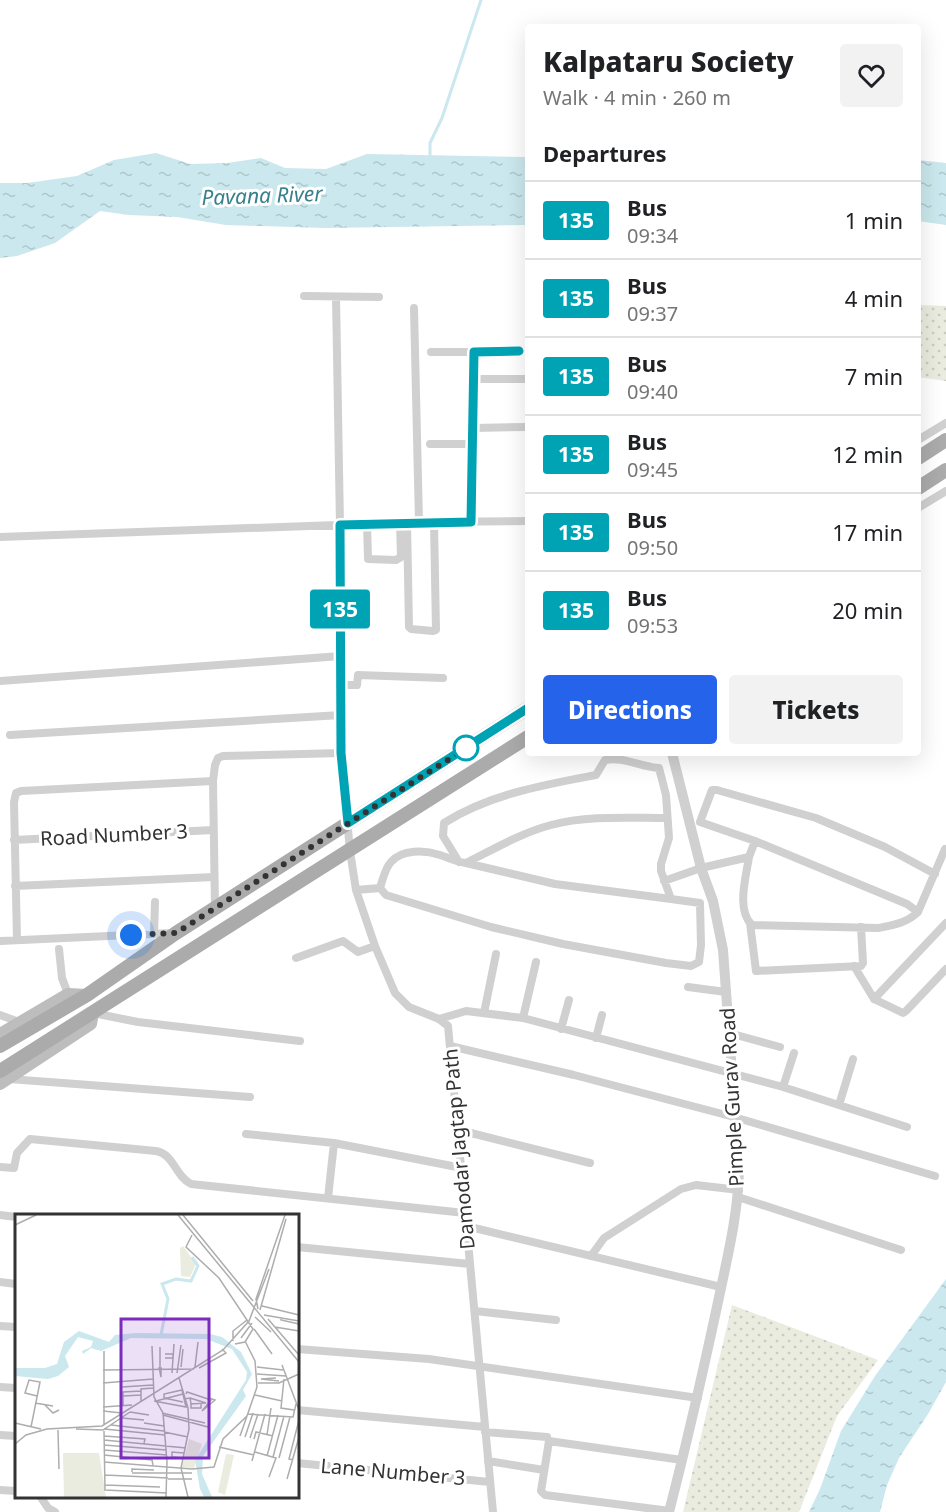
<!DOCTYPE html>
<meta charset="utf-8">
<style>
:root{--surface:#fff;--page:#f2f2f2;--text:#202124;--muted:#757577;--line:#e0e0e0;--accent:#2563eb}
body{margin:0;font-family:"Noto Sans",sans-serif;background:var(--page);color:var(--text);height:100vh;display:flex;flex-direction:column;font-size:22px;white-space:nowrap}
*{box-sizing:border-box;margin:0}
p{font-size:20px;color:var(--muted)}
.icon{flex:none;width:33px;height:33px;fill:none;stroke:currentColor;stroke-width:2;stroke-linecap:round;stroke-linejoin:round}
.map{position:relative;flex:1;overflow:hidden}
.sheet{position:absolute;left:525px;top:24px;width:396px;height:732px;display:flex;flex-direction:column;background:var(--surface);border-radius:6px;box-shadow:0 6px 24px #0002}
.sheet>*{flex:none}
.badge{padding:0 12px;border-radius:4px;font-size:21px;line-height:39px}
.you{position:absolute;width:30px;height:30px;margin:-15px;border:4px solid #fff;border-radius:50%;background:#1a73e8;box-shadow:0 0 0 9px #1a73e833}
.map>.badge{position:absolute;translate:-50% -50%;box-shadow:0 0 0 3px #fff}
h2{padding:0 18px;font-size:22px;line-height:54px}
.round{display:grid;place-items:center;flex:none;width:63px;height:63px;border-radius:6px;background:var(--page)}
.head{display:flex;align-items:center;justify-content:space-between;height:102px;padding:0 18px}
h1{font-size:28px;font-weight:800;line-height:45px}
.primary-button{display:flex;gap:12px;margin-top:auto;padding:12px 18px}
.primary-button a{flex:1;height:69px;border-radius:6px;background:var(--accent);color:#fff;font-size:24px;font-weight:800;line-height:69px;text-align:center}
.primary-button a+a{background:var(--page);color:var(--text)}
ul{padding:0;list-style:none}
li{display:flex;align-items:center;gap:18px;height:78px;padding:0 18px;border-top:2px solid var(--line)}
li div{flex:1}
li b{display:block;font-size:22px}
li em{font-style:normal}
li .badge{min-width:66px;font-weight:700;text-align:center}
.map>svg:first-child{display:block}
.park{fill:url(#park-dots)}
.water{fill:url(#water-ripples)}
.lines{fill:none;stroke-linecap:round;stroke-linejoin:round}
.stream{stroke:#cae8ed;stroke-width:3}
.minor{stroke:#d0d0d0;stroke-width:8}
.tertiary{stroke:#d0d0d0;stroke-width:10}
.secondary{stroke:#bdbdbd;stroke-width:12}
.primary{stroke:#ababab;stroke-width:14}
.line-casing{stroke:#fff;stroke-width:14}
.line{stroke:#00a3b4;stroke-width:9}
.walk{stroke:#333;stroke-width:6;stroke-dasharray:0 10.8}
.stop-dot{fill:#fff;stroke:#00a3b4;stroke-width:3}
.labels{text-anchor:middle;stroke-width:6;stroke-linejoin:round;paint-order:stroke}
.street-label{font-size:20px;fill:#333;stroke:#fff}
.water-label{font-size:21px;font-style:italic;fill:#37808c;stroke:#fff}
.inset-river{fill:none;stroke:#cae8ed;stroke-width:3}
.inset-road{fill:none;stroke:#adadad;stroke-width:1.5}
.view{fill:#7b2cbf;fill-opacity:0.15;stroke:#7b2cbf;stroke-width:3}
.inset-edge{fill:none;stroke:#333;stroke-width:3}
</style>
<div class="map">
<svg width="946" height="1512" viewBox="0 0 946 1512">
<defs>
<pattern id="park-dots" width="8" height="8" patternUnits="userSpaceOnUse" patternTransform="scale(1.5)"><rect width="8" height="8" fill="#e9ecde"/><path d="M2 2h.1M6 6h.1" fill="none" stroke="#c8cbbf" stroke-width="1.8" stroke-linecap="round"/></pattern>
<pattern id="water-ripples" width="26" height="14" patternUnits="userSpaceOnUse" patternTransform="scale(1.5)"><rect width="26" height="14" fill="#cae8ed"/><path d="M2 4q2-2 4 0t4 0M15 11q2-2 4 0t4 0" fill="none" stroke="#aec7cc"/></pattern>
</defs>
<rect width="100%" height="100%" fill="#fff"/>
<path class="park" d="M918,305l28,1v75l-28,-4z
M732,1305l146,55 -41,56 -38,96h-116z"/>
<path class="water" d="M156,153l34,11 37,-1 34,-5 24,10 41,1 41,-15 161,3v68l-203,3 -99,-3 -49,-8 -48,-2 -29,-4 -45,32 -38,13 -17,2v-75h27l50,-7 37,-16z
M918,160l28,3v62l-28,-4z
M946,1279v103l-18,32 -29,44 -12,27 -7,27h-71l11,-23 21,-58 34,-55z"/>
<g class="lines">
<path class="stream" d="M430,157v-14l12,-25 39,-118"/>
<path class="minor" d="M304,296l75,1
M336,297l4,229 1,227 9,98 6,39 19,56 20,47 14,14 30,12 9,7 45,486
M414,308l5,214
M431,352h43l-3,170
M474,352l45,-1
M473,379h55
M473,428l55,-1
M918,440l28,-17
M430,444h42
M918,508l28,-17
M407,523l2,104 2,2 22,2 3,-1 -2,-108
M367,524l1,35 28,1 5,-3 -1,-34
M0,537l419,-15 109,-1
M0,681l341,-25
M340,685h17l1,-10 85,3
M10,735l331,-20
M14,840l199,-10
M755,841l-55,-19 12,-32h5l99,28 69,29 50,27
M466,863l89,21 116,15
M664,881l37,-13 48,-11c-3,20 -13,53 3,68l126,3c15,-3 29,-5 40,-16l-11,-8 -152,-63 -6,16
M15,886l199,-9
M380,888c3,-9 5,-20 11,-26 11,-13 34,-12 49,-7 9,3 17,7 26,8 28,-14 55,-30 85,-38 36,-10 77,-7 115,-7
M356,890l24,-2 6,7 105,32 72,17 103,19 25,3 8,-4 2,-17 -1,-42 -29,-4 -10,-28v-7l8,-26 -3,-43 -7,-27c-19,-1 -36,-12 -54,-8l-9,15c-53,10 -106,19 -152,48l-1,13 16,26
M215,908l-2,-127 2,-16 3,-7 5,-2 118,-3
M918,912l27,-63
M750,923l6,48 105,-5 2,-3 -2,-36
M154,934l1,-32
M17,940l-3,-138 2,-9 5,-2 192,-10
M0,941l173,-8
M59,949l3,29 6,16
M296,958l47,-17 15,11 17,-6
M854,966l20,33 29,14 3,-2 40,-42
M688,987l38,5
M874,999l72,-76
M93,1013l45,9 162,19
M484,1013l12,-59
M0,1015l19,7
M523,1018l13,-56
M439,1019l27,-8 57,7 260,69 124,40
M561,1029l8,-29
M729,1033l51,14
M596,1038l6,-23
M450,1046l124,29 160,42 201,59
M9,1079l241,18
M783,1087l11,-34
M839,1105l14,-46
M459,1130l131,33
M246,1134l88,9 128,25
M0,1167l14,1 3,-15 13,-14 126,12c18,3 19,25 35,33l274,29
M738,1197l163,53
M328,1198l6,-55
M0,1215l16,2
M466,1226l255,61
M297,1247l173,17
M591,1256l13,-18 77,-49 15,-4 43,5
M0,1282l16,2
M475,1311l81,9
M0,1326l16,1
M297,1349l132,10 269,39
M0,1387l16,1
M297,1410l188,17
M485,1432l62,5
M0,1435l16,1
M488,1461l56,9
M297,1463l193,19
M0,1490l16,1
M40,1496l8,12 7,4
M670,1511l-125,-16 -4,-4 8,-50 133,19"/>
<path class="tertiary" d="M669,1512c18,-70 34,-140 49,-210 9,-43 20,-87 21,-131l-16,-221 -10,-49 -12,-33 -29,-115"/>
<path class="secondary" d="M0,1034l68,-40 19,1
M0,1084l91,-60 2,-11"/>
<path class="primary" d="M918,458l28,-18
M918,488l28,-18
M0,1046l87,-51 89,-62 352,-225
M0,1071l528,-334"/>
</g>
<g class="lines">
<g class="line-casing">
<path id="line" d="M519,351l-45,1 -3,170 -131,3 1,228 7,70 180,-115"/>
</g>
<use href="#line" class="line"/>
<path class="walk" d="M131,935l45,-2 292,-186 -2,1"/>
</g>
<circle class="stop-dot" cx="466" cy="748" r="12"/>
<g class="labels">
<g class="street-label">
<text transform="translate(114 835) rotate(-3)" y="7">Road Number 3</text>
<text transform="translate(732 1097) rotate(-93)" y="7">Pimple Gurav Road</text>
<text transform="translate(459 1149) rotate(-95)" y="7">Damodar Jagtap Path</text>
<text transform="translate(393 1472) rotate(5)" y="7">Lane Number 3</text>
</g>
<g class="water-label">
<text transform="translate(262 196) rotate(-2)" y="7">Pavana River</text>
</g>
</g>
<g transform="translate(15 1214)">
<rect width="284" height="284" fill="#fff"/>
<path d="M48,239h36l7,44h-42z" fill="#e9ecde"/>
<path d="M174,225l13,5 -8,24 -12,-1zM211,240l8,1 -9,40 -7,-3z" fill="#e9ecde"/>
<path d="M168,32l13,18 -6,13 -9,-1 -1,-28z" fill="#e9ecde"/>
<path d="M64,117l30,11 6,-7 21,-2 74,1 12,3 19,15 11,22 -9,16 3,6 -43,60 -1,18 10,23h-8l-4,-8 -5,-29 51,-80 1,-8 -15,-23 -26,-10 -75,-1 -30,13 -10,-3 -8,6 -1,-3 9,-4 2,-6 -15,-4 -13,19 4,11 -11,9 -10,3 -33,-3v-8h30l12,-4 7,-22z" fill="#cae8ed"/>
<path class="inset-river" d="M146,121l7,-36 -6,-15 14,-5 15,2 7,-15 -6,-9"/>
<path class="inset-road" d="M163,1l121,147M168,1l70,86M0,11l21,-10M177,21l-6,12 33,31 34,51 -8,13 -10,2M247,92l37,9M243,95l-2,-10 29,-84M245,96l26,-91M249,101l35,6M240,103l16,15M266,103v3l18,4M253,105l31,36M260,113l24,4M239,115l18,25M226,124l11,-15M218,127v-10l14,-11M137,132l2,51 9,16 4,49 -1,35M145,133v20M150,144h8v-4h-8M267,151l17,45M144,153l2,10v-10M166,153l2,-18M180,153l3,-25M242,153l26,3M184,154l27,-15 -4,-4M88,156l91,-1M157,159l2,-29M162,159l4,-28M242,160l29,2M164,164l9,30 1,21 -8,39 7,29M261,164l-15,1 18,2M269,165l-3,29 13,2M88,169l50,-4M243,169h21l20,-9M107,173l31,-2M171,180l1,-2 21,7M240,181l27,6M108,182l18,-1M149,184l19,4M169,185l6,-1 1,6 15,-1 -16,-5M126,187v-12l12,-1M139,187l32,6 -4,-17 -18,4v4M141,187l27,-7M20,189l18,3M176,190v4h10v-4M30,191l8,8 6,-3M108,191v-13l18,-1M88,193l29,-2M88,197l19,2M187,197l13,-11 -3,-1M187,197l10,-12 -4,-1M115,198l19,3M147,199l43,10M233,200l45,3 3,-13M148,201l45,12M107,204l22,2M0,209l26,6M129,209l20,3M89,210v-73M96,211l53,6M16,213l9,-45 -11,-2 -4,13 12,3M61,215l27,1 27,-18M89,215l61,6M43,216l1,39M89,217l1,59 62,3M149,218l24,5M252,221l4,-27M89,222l41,3 -1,4M225,222l7,-20M230,223l8,-24M235,224l8,-24M239,225l2,-7 17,4M89,226l82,8M0,230l11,-9 21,-6 55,-3 121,-76 26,-29 20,-52M89,231l62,5M204,233l35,8M89,236l63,5M240,238l21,6 -7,19M89,241l48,5 1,5M252,242l11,-41M258,243l11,-41M168,244l-11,-1v-5l12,1M264,244l11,-41M278,246l-4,-1 10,-39M237,247l13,-47M89,248l88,7 22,-2 9,-28 24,-23 10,-29 -2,-26 -10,-20M117,258v-3l22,1M117,259h36M153,259h24M90,261l63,3M153,265h24M272,265l12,-42M90,271l55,2"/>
<path class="view" d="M106,105h88v139h-88z"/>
<rect width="284" height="284" class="inset-edge"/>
</g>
</svg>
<div class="you" style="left:131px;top:935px"></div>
<b class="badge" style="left:340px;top:609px;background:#00a3b4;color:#fff">135</b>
<section class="sheet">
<div class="head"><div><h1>Kalpataru Society</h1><p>Walk · 4 min · 260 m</p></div><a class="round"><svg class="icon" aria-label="heart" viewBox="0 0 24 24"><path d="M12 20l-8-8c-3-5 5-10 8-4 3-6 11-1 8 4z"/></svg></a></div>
<h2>Departures</h2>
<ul>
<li><span class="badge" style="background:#00a3b4;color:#fff">135</span><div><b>Bus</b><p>09:34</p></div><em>1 min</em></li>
<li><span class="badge" style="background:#00a3b4;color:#fff">135</span><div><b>Bus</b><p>09:37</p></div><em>4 min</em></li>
<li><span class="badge" style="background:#00a3b4;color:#fff">135</span><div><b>Bus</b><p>09:40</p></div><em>7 min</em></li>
<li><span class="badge" style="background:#00a3b4;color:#fff">135</span><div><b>Bus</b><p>09:45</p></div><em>12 min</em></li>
<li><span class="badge" style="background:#00a3b4;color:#fff">135</span><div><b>Bus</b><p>09:50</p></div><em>17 min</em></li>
<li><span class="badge" style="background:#00a3b4;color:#fff">135</span><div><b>Bus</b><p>09:53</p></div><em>20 min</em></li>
</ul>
<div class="primary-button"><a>Directions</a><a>Tickets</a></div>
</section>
</div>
